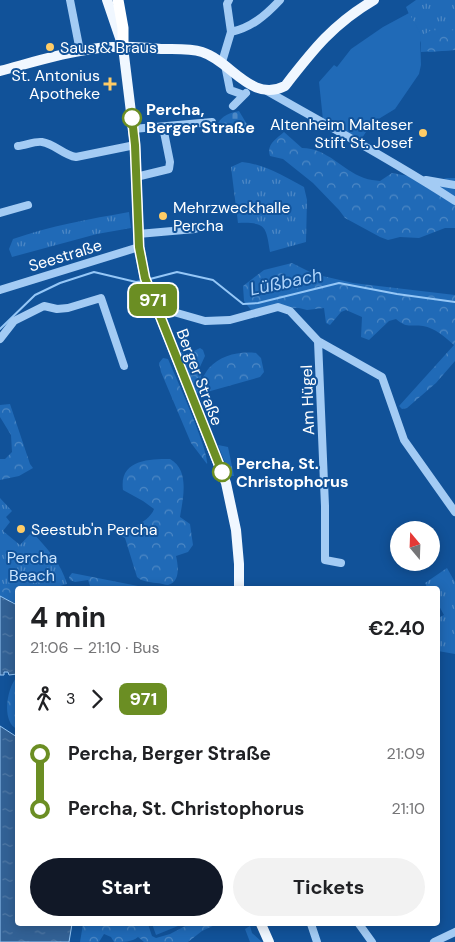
<!DOCTYPE html>
<meta charset="utf-8">
<style>
:root{--surface:#fff;--page:#f2f2f2;--text:#202124;--muted:#757577;--accent:#111827}
body{margin:0;font-family:"DM Sans",sans-serif;background:var(--page);color:var(--text);height:100vh;display:flex;flex-direction:column;font-size:19px;white-space:nowrap}
*{box-sizing:border-box;margin:0}
p{font-size:16px;color:var(--muted)}
.icon{flex:none;width:28px;height:28px;fill:none;stroke:currentColor;stroke-width:2;stroke-linecap:round;stroke-linejoin:round}
.map{position:relative;flex:1;overflow:hidden}
.side{position:absolute;left:15px;top:586px;width:425px;height:340px;display:flex;flex-direction:column;background:var(--surface);border-radius:5px;box-shadow:0 2px 12px #0003}
.side>*{flex:none}
.badge{padding:0 10px;border-radius:8px;font-size:18px;line-height:32px}
.needle{width:32px;rotate:341deg}
.buttons{position:absolute;left:390px;top:521px;display:grid;gap:10px}
.buttons a{display:grid;place-items:center;width:50px;height:50px;border-radius:50%;background:var(--surface);box-shadow:0 2px 12px #0003;font-size:25px}
.map>.badge{position:absolute;translate:-50% -50%;box-shadow:0 0 0 2px #fff}
.legs{display:flex;align-items:center;gap:8px;height:55px;padding:0 15px;font-size:16px}
.legs p{margin-inline-start:auto}
.summary{display:flex;align-items:center;justify-content:space-between;height:85px;padding:0 15px}
h1{font-size:28px;font-weight:700;line-height:38px}
.button{display:flex;gap:10px;margin-top:auto;padding:10px 15px}
.button a{flex:1;height:58px;border-radius:30px;background:var(--accent);color:#fff;font-size:20px;font-weight:700;line-height:58px;text-align:center}
.button a+a{background:var(--page);color:var(--text)}
ul{padding:0 15px;list-style:none}
li{display:flex;align-items:center;gap:18px;height:55px;font-size:19px}
li i{display:grid;place-items:center;width:8px;height:100%;margin:0 6px;background:currentColor}
li i::after{content:'';width:12px;height:12px;margin:-6px;border:4px solid;border-radius:50%;background:var(--surface)}
li p{margin-inline-start:auto}
li:first-child i{background:linear-gradient(#0000 50%,currentColor 0)}
li:last-child i{background:linear-gradient(currentColor 50%,#0000 0)}
.map>svg:first-child{display:block}
.grass{fill:url(#grass-tufts)}
.forest{fill:url(#forest-crowns)}
.cemetery{fill:url(#cemetery-stones)}
.garden{fill:#206ab7}
.water{fill:url(#water-ripples);stroke:#95c7f7}
.lines{fill:none;stroke-linecap:round;stroke-linejoin:round}
.stream{stroke:#95c7f7;stroke-width:2}
.minor{stroke:#a3cbf4;stroke-width:8}
.major{stroke:#f0f7ff;stroke-width:10}
.highway{stroke:#fff;stroke-width:11}
.line-1-casing{stroke:#fff;stroke-width:11}
.line-1{stroke:#6b8e23;stroke-width:8}
.poi-dot{fill:#fc6;stroke:#115299;stroke-width:2}
.stop-1-dot{fill:#fff;stroke:#6b8e23;stroke-width:2.5}
.labels{text-anchor:middle;stroke-width:4;stroke-linejoin:round;paint-order:stroke}
.poi-label{font-size:16px;fill:#fff;stroke:#115299;text-anchor:start}
.stop-label{font-size:16px;font-weight:bold;fill:#fff;stroke:#115299;text-anchor:start}
.street-label{font-size:16px;fill:#fff;stroke:#115299}
.park-label{font-size:16px;fill:#cce5fe;stroke:#115299}
.water-label{font-size:18px;font-style:italic;fill:#b0d5fb;stroke:#115299}
</style>
<div class="map">
<svg width="455" height="942" viewBox="0 0 455 942">
<defs>
<pattern id="grass-tufts" width="24" height="20" patternUnits="userSpaceOnUse" patternTransform="scale(1.25)"><rect width="24" height="20" fill="#206ab7"/><path d="M3 7l-1-3M5 7V3M7 7l1-3M15 17l-1-3M17 17v-4M19 17l1-3" fill="none" stroke="#4d88c5"/></pattern>
<pattern id="forest-crowns" width="20" height="18" patternUnits="userSpaceOnUse" patternTransform="scale(1.25)"><rect width="20" height="18" fill="#206ab7"/><path d="M2 6a3 3 0 1 1 6 0M12 15a3 3 0 1 1 6 0" fill="none" stroke="#4d88c5"/></pattern>
<pattern id="cemetery-stones" width="16" height="16" patternUnits="userSpaceOnUse" patternTransform="scale(1.25)"><rect width="16" height="16" fill="#206ab7"/><path d="M2 7V4a2 2 0 0 1 4 0v3zM10 15v-3a2 2 0 0 1 4 0v3z" fill="#4d88c5"/></pattern>
<pattern id="water-ripples" width="26" height="14" patternUnits="userSpaceOnUse" patternTransform="scale(1.25)"><rect width="26" height="14" fill="#326195"/><path d="M2 4q2-2 4 0t4 0M15 11q2-2 4 0t4 0" fill="none" stroke="#5179a5"/></pattern>
</defs>
<rect width="100%" height="100%" fill="#115299"/>
<path class="grass" d="M416,0h39v50l-34,2v-9l-15,-36z
M242,162c22,2 43,15 62,25l3,13 -1,42 -36,10c-4,-26 -4,-30 -32,-29l-7,-56z
M129,212l2,16 -34,6 -85,23 -3,-8 4,-10c37,-13 77,-20 116,-27z
M218,445l10,2 6,29h-4z
M0,498l12,13 -6,6 4,5 -7,9 17,14 12,-13c15,16 29,31 35,52l-17,5h-32l-1,15 -17,-8z
M447,568l8,14v72l-17,-3v-33l6,-3 -6,-11v-15h-10l-3,-6z"/>
<path class="forest" d="M444,27l11,3v20l-26,2 -3,-2 -1,-16 8,-5z
M284,132l18,16c25,0 40,22 62,30 5,2 11,2 16,3l12,-8 44,8 11,-3h8v50h-10l-26,10 -19,-1 -12,3 -8,-3 -35,-19 -6,-8 -26,-27 -30,-24 -13,-3c-4,-11 6,-17 14,-24z
M292,263l22,11 39,9 102,12v66l-19,22 -29,25 -5,1 -3,-3 55,-61c-9,-8 -19,-17 -31,-19 -14,-2 -15,3 -27,-7l-7,2 -20,19 -8,-3 1,-20 -16,-7 -5,2 -11,13 -4,-2 -2,-15 -17,2 -8,-2 -31,-1 -17,3 -7,-9 -1,-15 21,-16z
M200,348l3,2 2,6 -6,13 3,4 -1,4 1,1c3,-3 4,-7 7,-10 12,-13 30,-17 47,-15l5,5 3,14 -4,5 -53,15 -11,1 -18,-39 5,-3 5,3z
M163,358l5,1c7,16 42,94 39,105l-16,-21 -30,-71 -2,-9z
M10,404l20,60 3,4 -14,8 -19,4v-21h5l7,-7 -1,-17 -11,-18v-12z
M170,459c20,11 13,39 10,58l10,7 3,21 -5,7 -12,4c2,8 5,26 -8,29 -3,0 -8,-2 -12,-2 -7,-1 -13,-1 -19,-6l-12,-39 -5,-3 -1,-4c6,-4 9,-3 16,-5 6,-2 17,-10 19,-17l-11,-8 -20,-11c-4,-30 25,-31 47,-31z
M72,573l66,13 6,3h-53l-3,-9 -13,2 -5,-2 -1,-3z
M14,582l13,7h-9l-1,13 -11,-6 -5,-6 2,-4z
M17,677v52c-16,-7 -10,-42 0,-52z
M83,924h65l4,12 4,2 14,-4 19,-10h28l-15,7 -14,11h-44l-6,-5c-6,5 -15,5 -24,5l-3,-5 -7,-3 -5,8h-19z
M250,926l2,7 10,9h-12l-5,-13z"/>
<path class="cemetery" d="M239,111l9,15v7l-14,2 -12,-3 -4,-9c5,-8 12,-10 21,-12z"/>
<path class="garden" d="M409,13l11,20 1,32 -2,9 -24,35 -23,14 -12,18 -37,-21 -4,-38 15,-17 3,2 14,-18 32,-22z
M152,924h31l-27,11z"/>
<path class="water" d="M0,596l17,9v69l-8,1 -1,-3h-4v3h-4z
M0,726l17,11 1,187h54l-3,18h-69z"/>
<g class="lines">
<path class="stream" d="M150,279l27,-7 36,8 30,24 15,-1 81,-20 58,11 58,8
M0,329l35,-34 25,-12 34,-11 42,10 7,-1"/>
<path class="minor" d="M70,0l10,51
M231,32c20,-4 35,-17 49,-32
M222,62l9,-30 -4,-28 2,-4
M225,65l5,25 14,5
M267,91c63,36 127,70 188,110
M233,106l13,-13
M133,129l79,-7
M18,146c8,-1 17,-5 24,-4 13,2 21,13 34,15l59,-12
M136,177l33,-8 1,-7 -7,-35
M426,180l29,5
M0,213l28,-8
M138,234l57,-5
M0,290l139,-43
M156,307l49,14 25,-1 48,-13 12,4 28,30 64,36 22,63 51,72
M0,339l14,-18 30,-15 13,3 11,-1 33,-10 23,68
M318,341l7,165v54l16,3
M311,924l6,18
M359,924l13,18
M434,942l21,-10"/>
<path class="major" d="M107,0l16,47 12,98 4,102 6,31 81,205 10,47 3,34v25
M0,71c30,-8 61,-18 92,-22 23,-4 46,-2 69,0 13,0 29,-1 41,3 29,9 49,51 83,34 28,-36 48,-62 89,-86
M261,924l8,18"/>
<path class="highway" d="M118,0l5,28v19"/>
</g>
<g class="lines">
<g class="line-1-casing">
<path id="line-1" d="M132,118l3,27 4,102 6,31 77,194"/>
</g>
<use href="#line-1" class="line-1"/>
</g>
<g class="poi-dot">
<circle cx="50" cy="47" r="5"/>
<path d="M107.5 76.5h5v5h5v5h-5v5h-5v-5h-5v-5h5z"/>
<circle cx="423" cy="133" r="5"/>
<circle cx="163" cy="216" r="5"/>
<circle cx="21" cy="529" r="5"/>
</g>
<g class="stop-1-dot">
<circle cx="132" cy="118" r="9"/>
<circle cx="222" cy="472" r="9"/>
</g>
<g class="labels">
<g class="poi-label">
<text x="60" y="53">Saus &amp; Braus</text>
<text x="100" y="81" text-anchor="end">St. Antonius<tspan x="100" dy="18">Apotheke</tspan></text>
<text x="413" y="130" text-anchor="end">Altenheim Malteser<tspan x="413" dy="18">Stift St. Josef</tspan></text>
<text x="173" y="213">Mehrzweckhalle<tspan x="173" dy="18">Percha</tspan></text>
<text x="31" y="535">Seestub'n Percha</text>
</g>
<g class="stop-label">
<text x="146" y="115">Percha,<tspan x="146" dy="18">Berger Straße</tspan></text>
<text x="236" y="469">Percha, St.<tspan x="236" dy="18">Christophorus</tspan></text>
</g>
<g class="street-label">
<text transform="translate(65 255) rotate(-17)" y="6">Seestraße</text>
<text transform="translate(200 377) rotate(69)" y="6">Berger Straße</text>
<text transform="translate(307 400) rotate(-92)" y="6">Am Hügel</text>
</g>
<g class="park-label">
<text x="32" y="563">Percha<tspan x="32" dy="18">Beach</tspan></text>
</g>
<g class="water-label">
<text transform="translate(286 282) rotate(-12)" y="6">Lüßbach</text>
</g>
</g>
</svg>
<div class="buttons">
<a><svg class="needle" viewBox="-14 -14 28 28"><path d="M0-13l5 13h-10z" fill="#e53935"/><path d="M0 13l5-13h-10z" fill="#757577"/></svg></a>
</div>
<b class="badge" style="left:153px;top:300px;background:#6b8e23;color:#fff">971</b>
<section class="side">
<div class="summary"><div><h1>4 min</h1><p>21:06 – 21:10 · Bus</p></div><b>€2.40</b></div>
<div class="legs"><svg class="icon" aria-label="walk" viewBox="0 0 24 24"><circle cx="13" cy="4" r="2"/><path d="M13 8l-2 6 4 7M11 14l-3 7M7 12l3-4h3l4 4"/></svg>3<svg class="icon" aria-label="forward" viewBox="0 0 24 24"><path d="M9 5l7 7-7 7"/></svg><b class="badge" style="background:#6b8e23;color:#fff">971</b></div>
<ul>
<li><i style="color:#6b8e23"></i><b>Percha, Berger Straße</b><p>21:09</p></li>
<li><i style="color:#6b8e23"></i><b>Percha, St. Christophorus</b><p>21:10</p></li>
</ul>
<div class="button"><a>Start</a><a>Tickets</a></div>
</section>
</div>
